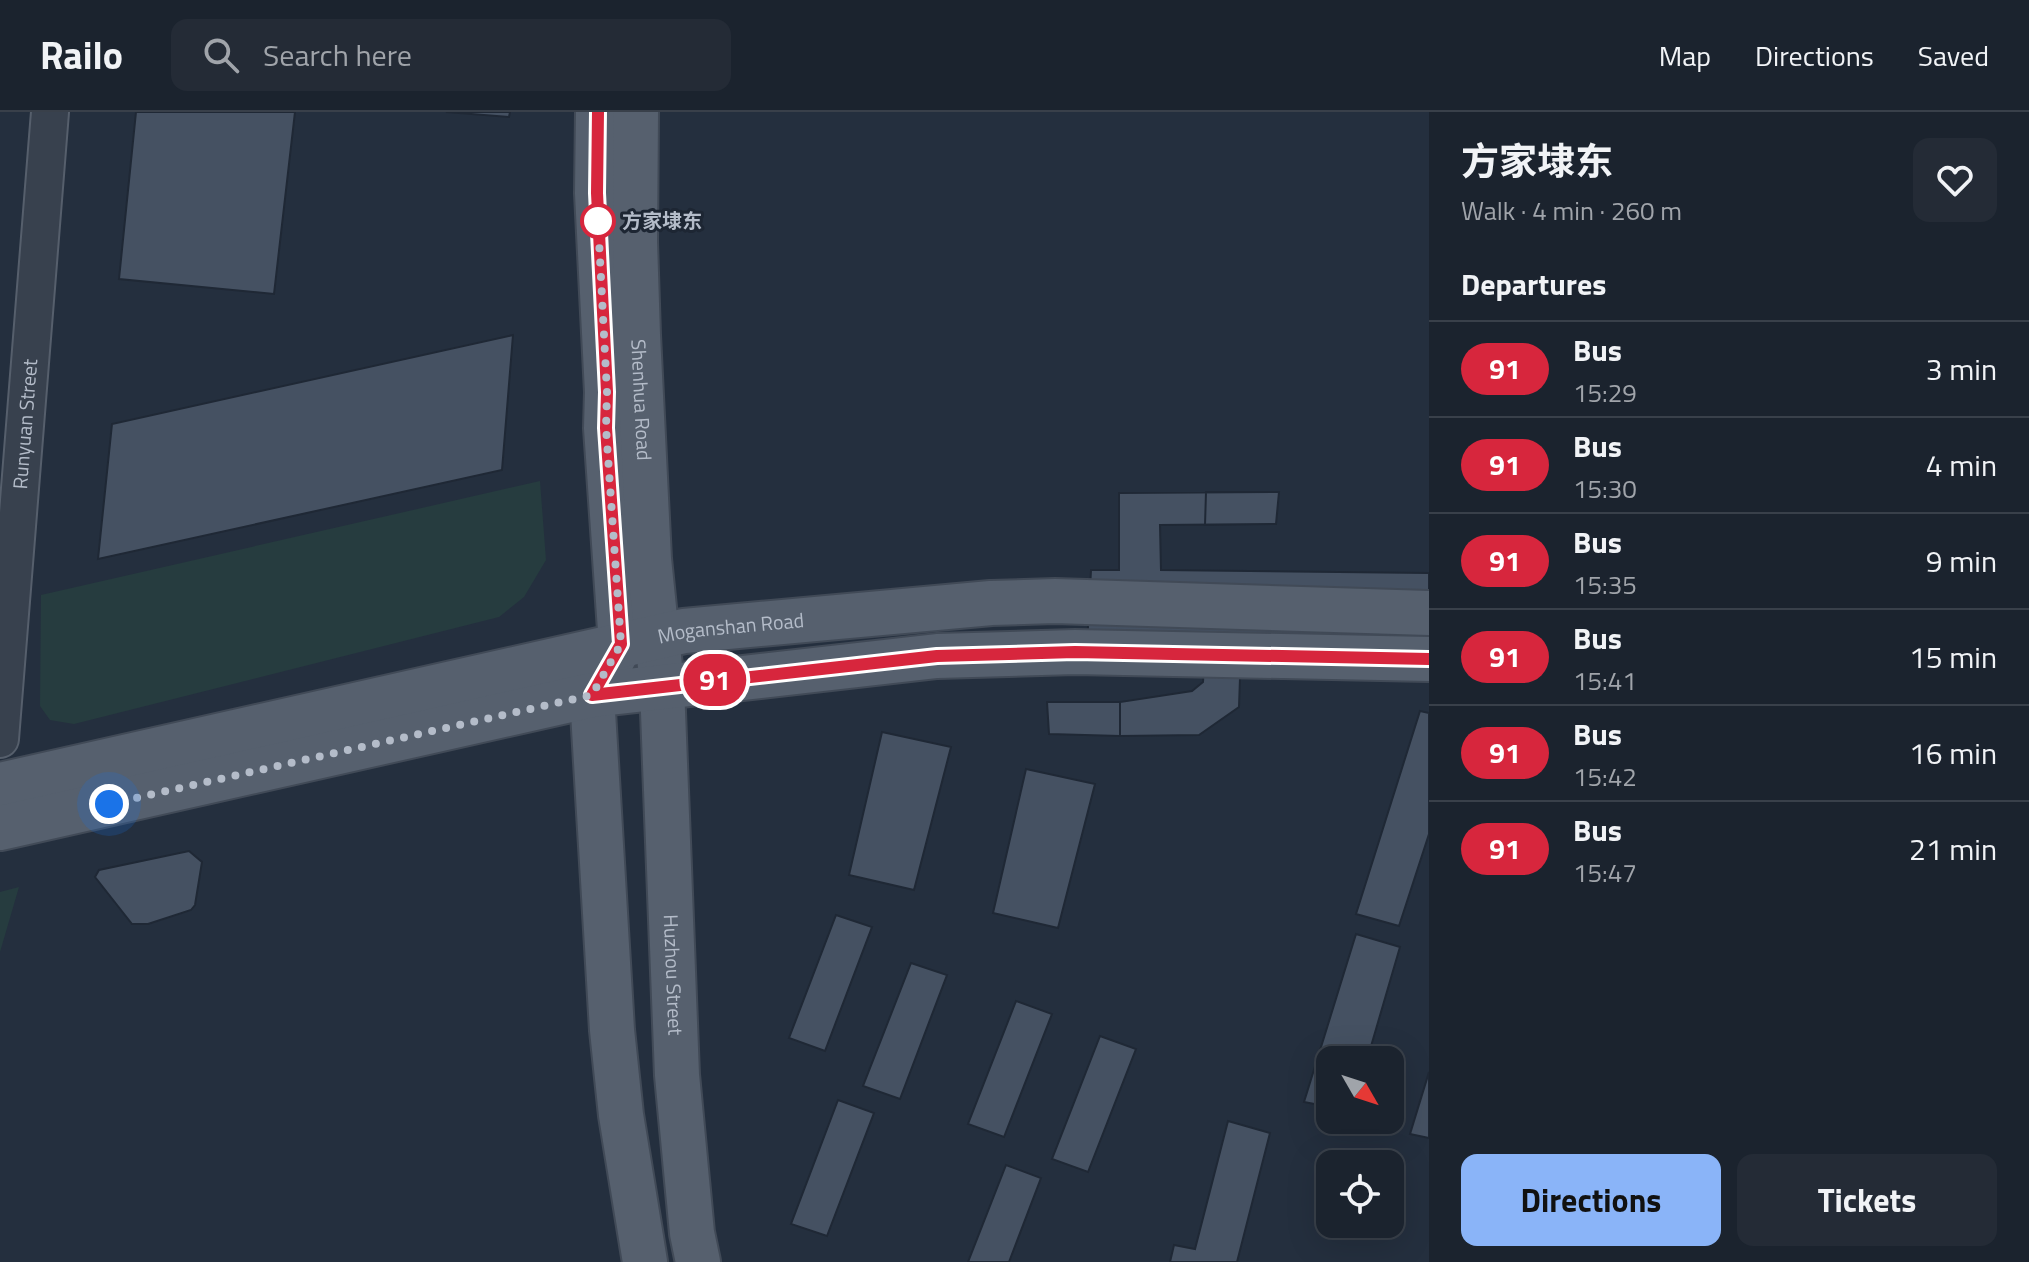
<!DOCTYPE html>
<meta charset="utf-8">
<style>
:root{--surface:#1b232e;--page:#242b36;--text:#f1f3f6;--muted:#a0a4aa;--line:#39404a;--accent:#8ab4f8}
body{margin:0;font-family:"Titillium Web","Noto Sans SC",sans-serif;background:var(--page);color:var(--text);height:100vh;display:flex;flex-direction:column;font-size:30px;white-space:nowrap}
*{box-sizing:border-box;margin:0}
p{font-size:26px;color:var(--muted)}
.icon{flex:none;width:44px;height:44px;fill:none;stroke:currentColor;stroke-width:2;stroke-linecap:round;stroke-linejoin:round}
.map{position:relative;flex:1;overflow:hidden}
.panel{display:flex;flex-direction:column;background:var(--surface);width:600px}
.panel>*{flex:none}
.badge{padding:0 16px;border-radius:26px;font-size:28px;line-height:52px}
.needle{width:52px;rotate:129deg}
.controls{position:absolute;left:1316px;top:934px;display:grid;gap:16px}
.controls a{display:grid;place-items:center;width:88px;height:88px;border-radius:16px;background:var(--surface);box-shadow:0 8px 32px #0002,0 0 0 2px var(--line);font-size:40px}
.you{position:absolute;width:40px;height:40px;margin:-20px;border:6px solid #fff;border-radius:50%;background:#1a73e8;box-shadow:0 0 0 12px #1a73e833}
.map>.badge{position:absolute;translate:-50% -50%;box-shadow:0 0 0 4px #fff}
h2{padding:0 32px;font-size:30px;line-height:72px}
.round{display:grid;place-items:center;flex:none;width:84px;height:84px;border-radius:16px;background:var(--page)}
.overview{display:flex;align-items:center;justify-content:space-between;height:136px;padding:0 32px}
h1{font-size:38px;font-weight:700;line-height:60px}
.button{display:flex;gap:16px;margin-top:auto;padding:16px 32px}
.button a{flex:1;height:92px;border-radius:16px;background:var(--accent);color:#111;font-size:32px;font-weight:700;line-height:92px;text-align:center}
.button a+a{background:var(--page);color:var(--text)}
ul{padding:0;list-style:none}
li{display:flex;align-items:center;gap:24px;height:96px;padding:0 32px;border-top:2px solid var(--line)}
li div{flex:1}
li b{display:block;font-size:30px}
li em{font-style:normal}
li .badge{min-width:88px;font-weight:700;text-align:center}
header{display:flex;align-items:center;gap:48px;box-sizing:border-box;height:112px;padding:0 40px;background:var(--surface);border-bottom:2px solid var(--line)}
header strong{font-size:38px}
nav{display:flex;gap:44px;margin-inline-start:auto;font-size:28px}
.search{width:560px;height:72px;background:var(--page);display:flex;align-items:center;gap:20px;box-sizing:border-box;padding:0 28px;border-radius:16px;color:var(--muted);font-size:30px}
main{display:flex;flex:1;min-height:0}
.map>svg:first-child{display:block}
.green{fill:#263c3f}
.building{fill:#455162;stroke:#1f2835;stroke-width:2}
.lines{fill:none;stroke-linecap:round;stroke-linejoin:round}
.minor-casing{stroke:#565f6c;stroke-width:40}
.major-casing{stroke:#414a57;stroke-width:48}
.minor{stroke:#38414e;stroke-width:36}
.major{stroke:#56606e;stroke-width:44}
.line-casing{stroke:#fff;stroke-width:18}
.line{stroke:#d7263d;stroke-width:12}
.walk{stroke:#b4bcc9;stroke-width:8;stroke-dasharray:0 14.4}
.stop-dot{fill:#fff;stroke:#d7263d;stroke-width:4}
.labels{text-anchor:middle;stroke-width:6;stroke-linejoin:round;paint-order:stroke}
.stop-label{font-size:20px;font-weight:bold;fill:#b4bcc9;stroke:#1d2633;text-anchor:start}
.street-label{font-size:20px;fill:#b4bcc9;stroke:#1d2633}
</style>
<header>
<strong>Railo</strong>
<div class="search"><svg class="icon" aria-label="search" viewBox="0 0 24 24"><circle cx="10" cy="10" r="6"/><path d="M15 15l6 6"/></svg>Search here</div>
<nav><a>Map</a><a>Directions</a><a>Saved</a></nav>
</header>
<main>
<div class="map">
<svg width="1429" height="1150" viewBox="0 0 1429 1150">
<rect width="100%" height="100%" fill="#242f3e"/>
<path class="green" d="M540,369l6,79 -22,37 -25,20 -425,107 -24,-4 -10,-14 1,-111z
M19,775l-19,65v-60z"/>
<path class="building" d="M136,0h159l-21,182 -155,-15z
M446,0h64l-1,5z
M513,223l-11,135 -404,89 14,-135z
M1206,380h73l-3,32 -71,1z
M1279,380l-3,32 -116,1 1,45 268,3v81l-188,-4 -2,57 -40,28 -79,1v-34l72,-11 11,-9 2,-33 -118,-3 4,-76h28v-77z
M1047,590h73v34l-71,-2z
M1420,599l9,2v121l-30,92 -43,-12z
M882,620l69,15 -37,143 -65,-15z
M1026,657l69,15 -37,144 -65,-15z
M189,739l13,11 -7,43 -4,5 -43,14h-16l-37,-47 4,-7z
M836,803l36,12 -47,124 -36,-13z
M1356,822l44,13 -33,113h-37v47l-26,-5z
M911,851l36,12 -47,124 -37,-13z
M1016,889l36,13 -48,123 -36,-13z
M1100,924l36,13 -48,123 -36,-13z
M1429,960v66l-19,-4z
M838,988l36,13 -47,123 -36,-12z
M1228,1009l42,12 -33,129h-67l4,-17 21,4z
M1006,1053l35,13 -32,84h-41z"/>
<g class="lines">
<g class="minor-casing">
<g id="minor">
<path id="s1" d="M0,627l50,-627"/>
</g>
</g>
<g class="major-casing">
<g id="major">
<path d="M598,0l-1,81 10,199 -1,36 15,216 -14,25"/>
<path id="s2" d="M636,0l-1,130 3,93 11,224 13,127 15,389 15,158 6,29"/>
<path d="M592,583l20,335 9,85 24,147"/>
<path id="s3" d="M0,673l684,-154 307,-28 64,-2 374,12"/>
<path d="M0,716l592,-133 345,-39 138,-4 354,7"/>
</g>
</g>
<use href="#minor" class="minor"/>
<use href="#major" class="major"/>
</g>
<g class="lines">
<g class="line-casing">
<path id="line" d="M598,0l-1,81 10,199 -1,36 15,216 -29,51 345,-39 138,-4 354,7"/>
</g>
<use href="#line" class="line"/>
<path class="walk" d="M109,692l483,-109 29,-51 -15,-216 1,-36 -9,-171"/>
</g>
<circle class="stop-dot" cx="598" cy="109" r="16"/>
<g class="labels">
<g class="stop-label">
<text x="622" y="116">方家埭东</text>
</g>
<g class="street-label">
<text dy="7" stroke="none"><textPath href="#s2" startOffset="288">Shenhua Road</textPath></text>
<text dy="7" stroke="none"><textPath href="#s1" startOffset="316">Runyuan Street</textPath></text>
<text dy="7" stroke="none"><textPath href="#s3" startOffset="748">Moganshan Road</textPath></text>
<text dy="7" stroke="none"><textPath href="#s2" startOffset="864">Huzhou Street</textPath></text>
</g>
</g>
</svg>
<div class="controls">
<a><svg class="needle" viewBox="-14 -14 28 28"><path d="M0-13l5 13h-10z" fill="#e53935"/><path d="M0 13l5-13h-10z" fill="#a0a4aa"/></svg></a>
<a><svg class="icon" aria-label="locate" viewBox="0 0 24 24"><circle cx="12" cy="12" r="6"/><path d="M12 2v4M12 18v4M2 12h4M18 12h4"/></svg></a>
</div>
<div class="you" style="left:109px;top:692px"></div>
<b class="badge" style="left:715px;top:568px;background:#d7263d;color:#fff">91</b>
</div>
<section class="panel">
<div class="overview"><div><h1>方家埭东</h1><p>Walk · 4 min · 260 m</p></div><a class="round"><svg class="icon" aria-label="heart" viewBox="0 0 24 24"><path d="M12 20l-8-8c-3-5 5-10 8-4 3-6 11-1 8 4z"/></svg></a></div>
<h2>Departures</h2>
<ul>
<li><span class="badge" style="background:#d7263d;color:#fff">91</span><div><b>Bus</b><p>15:29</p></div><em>3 min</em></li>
<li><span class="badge" style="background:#d7263d;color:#fff">91</span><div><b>Bus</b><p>15:30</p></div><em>4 min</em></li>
<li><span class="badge" style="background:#d7263d;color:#fff">91</span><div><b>Bus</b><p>15:35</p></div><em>9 min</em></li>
<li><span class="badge" style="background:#d7263d;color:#fff">91</span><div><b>Bus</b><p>15:41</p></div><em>15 min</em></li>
<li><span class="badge" style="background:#d7263d;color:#fff">91</span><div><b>Bus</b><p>15:42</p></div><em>16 min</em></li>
<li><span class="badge" style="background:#d7263d;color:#fff">91</span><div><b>Bus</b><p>15:47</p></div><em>21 min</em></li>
</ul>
<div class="button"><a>Directions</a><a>Tickets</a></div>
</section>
</main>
